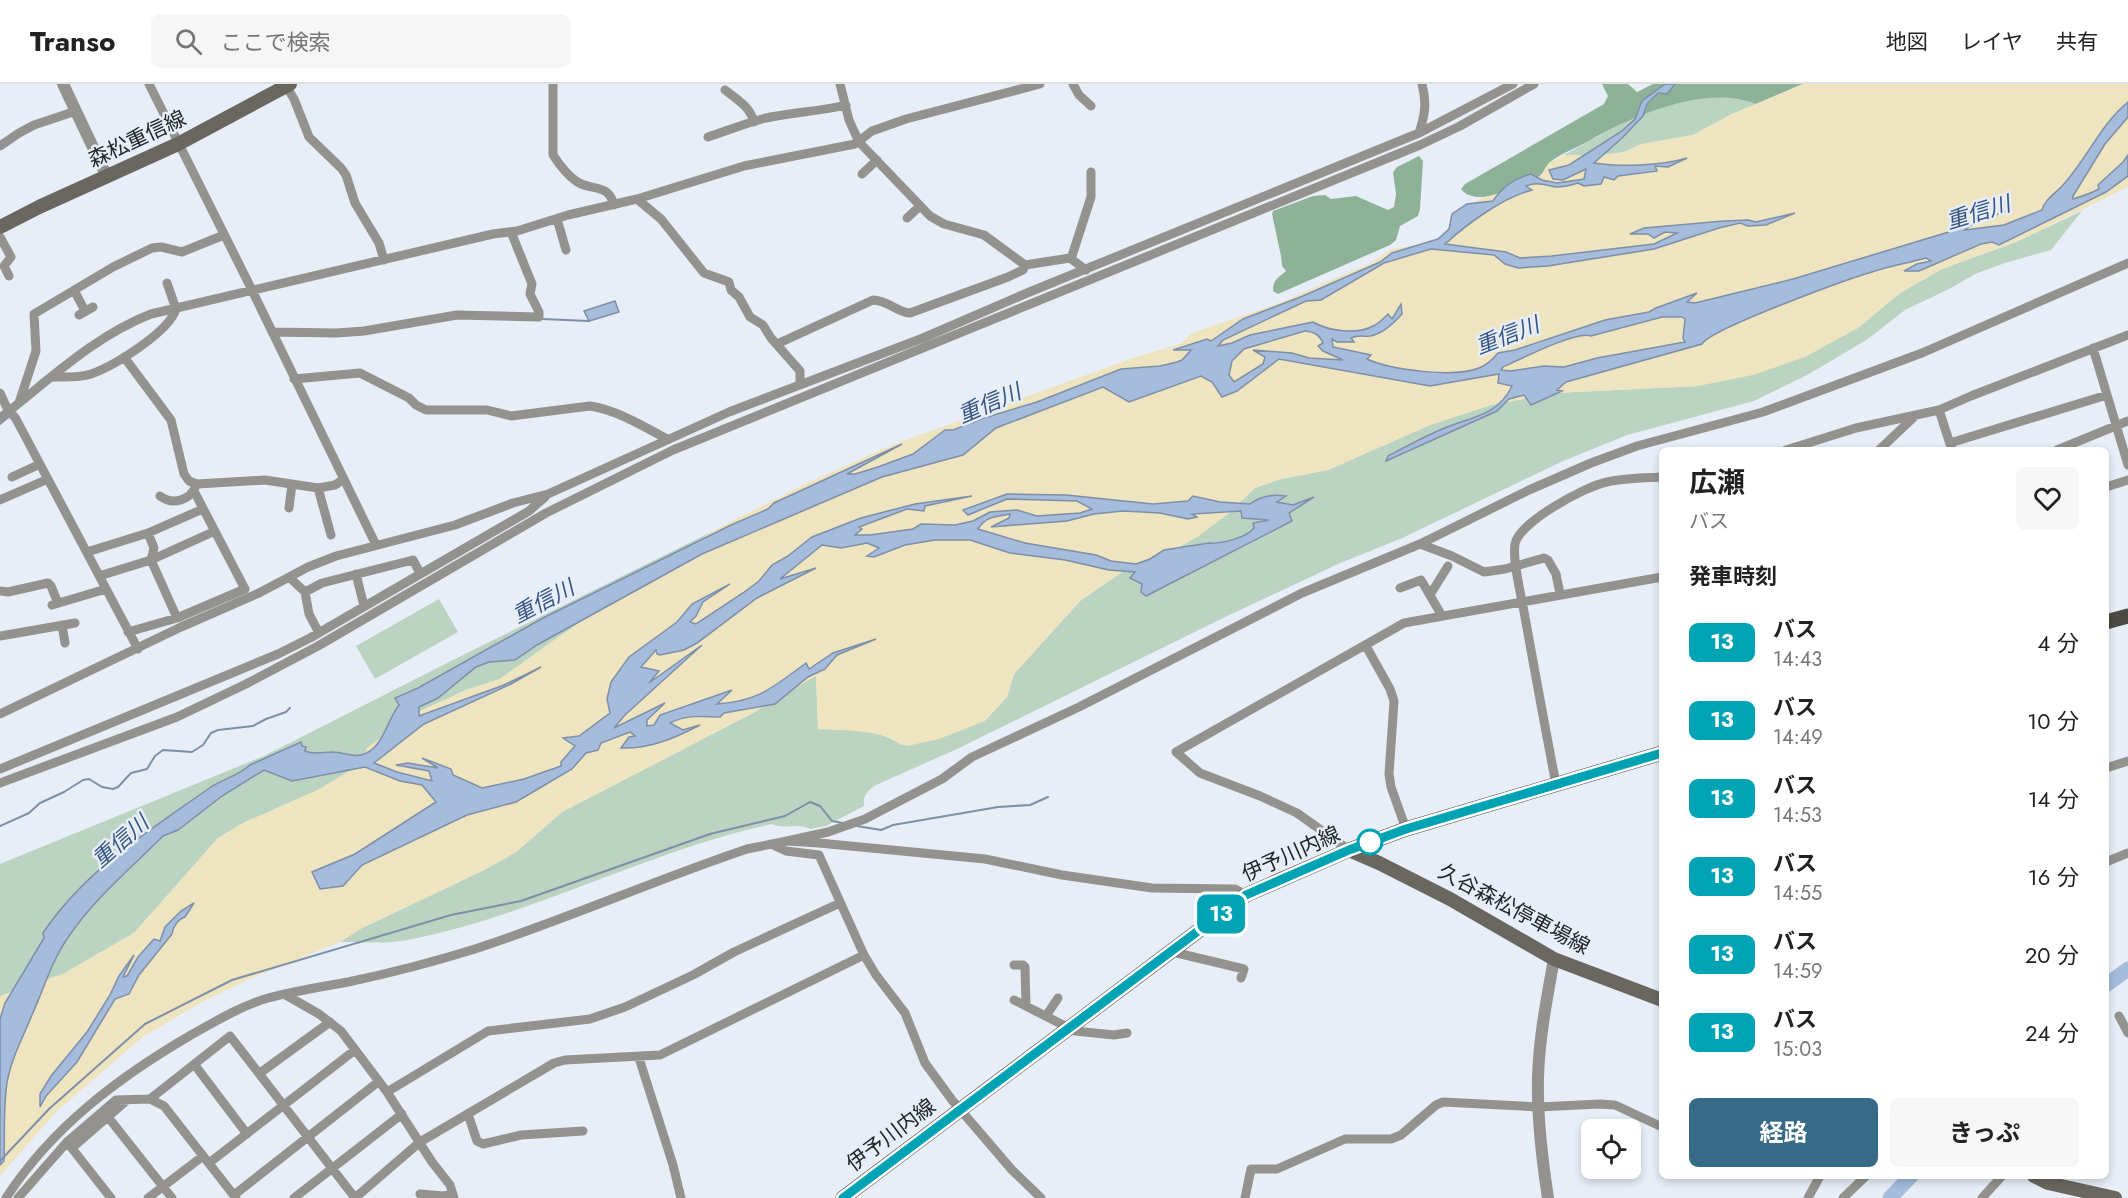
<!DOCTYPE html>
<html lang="ja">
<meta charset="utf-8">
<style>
:root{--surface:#fff;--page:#f6f6f6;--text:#222;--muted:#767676;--line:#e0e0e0;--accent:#376a87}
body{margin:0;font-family:Jost,"Noto Sans JP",sans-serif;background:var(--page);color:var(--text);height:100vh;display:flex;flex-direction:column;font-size:22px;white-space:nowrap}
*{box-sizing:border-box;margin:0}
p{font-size:20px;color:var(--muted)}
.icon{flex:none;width:33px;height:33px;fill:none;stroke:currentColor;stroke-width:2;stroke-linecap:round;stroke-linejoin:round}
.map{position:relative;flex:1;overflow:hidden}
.side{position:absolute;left:1659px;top:363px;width:450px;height:732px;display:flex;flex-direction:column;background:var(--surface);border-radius:9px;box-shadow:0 3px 9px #0003}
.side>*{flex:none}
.badge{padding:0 12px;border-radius:9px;font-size:21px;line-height:39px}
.buttons{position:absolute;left:1581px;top:1035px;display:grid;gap:12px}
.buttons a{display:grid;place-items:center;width:60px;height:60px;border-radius:9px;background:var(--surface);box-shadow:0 3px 9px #0003;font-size:30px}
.map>.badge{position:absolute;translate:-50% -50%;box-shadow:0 0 0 3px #fff}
h2{padding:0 30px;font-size:22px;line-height:54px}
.round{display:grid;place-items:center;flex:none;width:63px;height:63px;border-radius:9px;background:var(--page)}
.headline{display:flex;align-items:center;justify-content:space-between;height:102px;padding:0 30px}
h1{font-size:28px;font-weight:700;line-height:45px}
.primary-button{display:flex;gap:12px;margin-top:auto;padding:12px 30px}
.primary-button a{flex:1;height:69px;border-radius:9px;background:var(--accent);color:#fff;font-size:24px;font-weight:700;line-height:69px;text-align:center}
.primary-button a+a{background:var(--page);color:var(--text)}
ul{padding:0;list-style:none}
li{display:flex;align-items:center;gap:18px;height:78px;padding:0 30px}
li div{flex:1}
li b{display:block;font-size:22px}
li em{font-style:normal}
li .badge{min-width:66px;font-weight:700;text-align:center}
header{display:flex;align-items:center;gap:36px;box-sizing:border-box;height:84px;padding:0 30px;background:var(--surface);border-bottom:2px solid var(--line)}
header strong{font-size:28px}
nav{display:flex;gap:33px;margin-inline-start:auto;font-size:21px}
.search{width:420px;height:54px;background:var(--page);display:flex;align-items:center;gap:15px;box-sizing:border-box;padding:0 21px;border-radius:9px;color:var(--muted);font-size:22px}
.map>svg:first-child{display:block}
.green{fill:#bbd3c1}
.forest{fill:#8eb297}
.sand{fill:#eee4bf}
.water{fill:#a5bcdd;stroke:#7e8fa7;stroke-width:1.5;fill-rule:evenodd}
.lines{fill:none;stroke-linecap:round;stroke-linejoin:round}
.stream{stroke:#7e8fa7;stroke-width:2}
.river{stroke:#a5bcdd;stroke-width:15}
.minor{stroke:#94928e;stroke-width:9}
.tertiary{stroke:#94928e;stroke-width:12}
.secondary{stroke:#6a6761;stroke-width:14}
.primary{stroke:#4c4942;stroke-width:15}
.line-casing{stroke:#fff;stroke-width:14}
.line{stroke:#00a3b4;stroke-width:9}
.stop-dot{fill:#fff;stroke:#00a3b4;stroke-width:3}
.labels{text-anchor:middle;stroke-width:5;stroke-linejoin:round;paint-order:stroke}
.street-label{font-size:21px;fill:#232629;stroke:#e7eef7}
.water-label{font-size:22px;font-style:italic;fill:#365582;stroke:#e7eef7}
</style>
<header>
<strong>Transo</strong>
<div class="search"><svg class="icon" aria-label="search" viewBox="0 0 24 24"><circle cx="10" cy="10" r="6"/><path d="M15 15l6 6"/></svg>ここで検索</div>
<nav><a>地図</a><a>レイヤ</a><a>共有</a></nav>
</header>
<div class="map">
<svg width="2128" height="1114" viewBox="0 0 2128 1114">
<rect width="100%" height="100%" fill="#e7eef7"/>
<path class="green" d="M1724,8l23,6 9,6 -26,11 -37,20 -51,9 -18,8 -28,4 -32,-1 91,-50 33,-11z
M2082,127l-31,39 -46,13 -30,11 -24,14 -46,22 -37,29 -59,35 -55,27 -127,34 -66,27 -161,77 -62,25 -117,55 -264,130 -81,36c-9,6 -13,10 -12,21l-38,20 -16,3c-13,-7 -25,1 -38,-5 -124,27 -238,91 -364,116 -21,4 -46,2 -68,2l20,-13 124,-59 32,-18 46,-40 189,-98 65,-39 2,54c29,1 59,-1 84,16l105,-48 7,-23 66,-73 42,-29 31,-11 44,-24 32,-24 26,-25 26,-9 47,-9 102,-45 61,-20 64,-12 143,-7 160,-58 42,-35 42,-24 74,-27z
M713,447l-163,112 -50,36 -34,11 -61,28 -44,46 -41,25 -77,34 -25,15 -84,95 -71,41 -63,22v-132l264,-108 187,-95z
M439,515l19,33 -83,47 -19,-33z"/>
<path class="forest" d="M1602,0h26l9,8 16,-8h150l-47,20c-50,-20 -122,11 -167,37 -11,6 -31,14 -40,22 -5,5 -5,11 -11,14 -18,10 -61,32 -77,12l4,-5 139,-80 4,-8z
M1419,72l4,5 -3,48 -2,7 -18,10 -4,14 -6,5 -112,49 -5,-3c0,-12 5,-13 13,-20l-4,-5 -1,-10 -9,-42 1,-3 40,-15 12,-1 6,4 25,-3 32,14 6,-3 2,-13 -3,-22 4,-5z"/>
<path class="sand" d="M1803,0h325v103l-112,55 -74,27 -42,24 -42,35 -53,29 -52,18 -55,11 -143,7 -64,12 -61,20 -102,45 -47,9 -26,9 -26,25 -32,24 -44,24 -31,11 -42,29 -66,73 -7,23 -22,24 -46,18 -32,7c-9,-1 -14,-9 -22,-10 -22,-6 -44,-6 -67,-7l-2,-53 -65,38 -189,98 -46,40 -32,18 -124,59 -20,13 -88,36 -48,23 -61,36 -86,74 -57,65v-180l63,-22 71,-41 84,-95 25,-15 77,-34 41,-25 6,-16 38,-30 61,-28 34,-11 50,-36 163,-112 92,-47 87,-39 247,-89 41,-12 12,-11 87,-30 91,-40 22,-14 50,-8 16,-25 23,-18 23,-6 37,-16 8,-13 15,-8 32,1 28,-4 18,-8 51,-9 37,-20z"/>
<path class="water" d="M1665,0h10l-8,10 -9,-1 -11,11 -4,12 -21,22 -28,25c26,4 67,3 93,-5l-19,9 -13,-1 2,5 -39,5 -4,4 -10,-3 -3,7 -17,2 -6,-3c-8,2 -18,6 -27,3 -9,-2 -15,-4 -25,0l6,4c-30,8 -65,34 -87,54l61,8 14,6 32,-2 102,-12 23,-11 -12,-1 -11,6 -6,-4h-18l14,-6 80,-7 24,-1 8,2 39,-9 -29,12 -18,1 -8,-3 -21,5 -65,21 -106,17 -30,2 -13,-4 -11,-9 -63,-6 -47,14 -63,37 -15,1 -83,39 -5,6 14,-3 18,-8 63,-13c15,9 44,13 60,4 6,-2 11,-8 15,-12l4,5 9,-15 1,10c-8,9 -19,20 -32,22 -8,1 -11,-2 -19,2l3,4h-17l-5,-3 1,8 38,8 -4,4c24,11 87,19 112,9 8,-3 14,-9 19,-15l17,-3 90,-30 44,-8 7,-4 41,-15 -10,9 8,1 98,-24 169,-51 14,-7 31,-10c-13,5 -33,9 -42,19l39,-5 38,-15c2,-10 14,-17 21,-25 24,-26 37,-60 65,-83v15l-23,27 -32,52v3c9,-3 17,-5 26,-10l-1,-4 25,-23 5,-7v21l-22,16 -107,53 -7,-3 -11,2 -62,27h-15l13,-7 14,-3 -5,-3c-18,5 -37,8 -54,14 -24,7 -162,57 -170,72l-136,38 -9,8 5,1 -31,14 -7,-10 -15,4 -12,12 -111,50 2,-5c19,-10 39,-21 59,-29 26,-10 52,-13 65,-41l-14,-3 1,-9 -69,12 -151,-27 -42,32 -15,6 -10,-15 -11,-6 -72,26 -26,-15 -107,41 -33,27 -81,22 -180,77 -165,91 -22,15 -26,2 -13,5 -38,31 -19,9v9l85,-31 37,-18 -30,17 -87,40 -50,39 23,9 35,9 -3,-10 -33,-6 12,-2 30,5 -16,-10 29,11 2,6 29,13 42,-9 37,-13v-4l14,-16 -12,-8 16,-2 31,-23 -3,-14 4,-17 18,-25 48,-35 15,-18 38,-20 -27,18 -7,14 -6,6 6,2 47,-31 16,-12 13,-16 16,-9 24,-19 49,-19 54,-14 57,-8 -47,10 -1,5 -17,-2 -48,18 3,2 -7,6h15l43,-6 8,-5 34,1 18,-4 17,-9 27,-2 20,6 43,-3 12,-4 -15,-8 -70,-2 -39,16 -5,-5 44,-16 59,1 87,9 35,-3 5,-5 27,6 30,2c10,-8 23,-10 36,-8l-9,6 16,3 21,-8 -25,16 3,8 -146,75 -5,-4 1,-8 -12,-6 5,-6 -26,-2 -44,-10 -55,-7 -40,-13h-35l-30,5 -31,12 -7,-1 12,-8 -12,-5 -26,5 -19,-3 -42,34 36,-11 -59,30 -60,45 -13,7 -24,5 -3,-1 -1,-4 -15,17 18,4 -10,12 53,-38 -77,70 -11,13 51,-25 -18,17v6l7,-1 6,-10 72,-25 -15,14c43,-3 56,-17 89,-41l3,6 24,-16 43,-14 -39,16 -12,14 -17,8 -33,27 -51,9 -4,4c-17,-1 -35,-2 -50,6l13,7 17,-5c-25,13 -50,24 -79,23l8,-11 6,-1 -5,-4 -29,11 -3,7 -12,3 -14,16 -56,33 -49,13 -105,50 -19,21 -23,3 -8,-17 43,-18 81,-52 -14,-17 -22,-4 -35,-14 -73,14 -28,-11 -42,26 -44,34 -15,6c-32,32 -68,62 -94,100 -17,24 -25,52 -37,79 -9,22 -21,44 -25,68 -4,26 -2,52 -3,78l-4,4v-146l5,-16 39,-65 -1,-5c42,-63 107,-103 168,-146 11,-7 30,-13 39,-22l51,-23 1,4 4,1 -1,4c9,4 18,1 28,1 9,0 19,5 28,3 22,-5 26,-35 38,-50l-4,-7 23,-10 125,-70 188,-93 37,-16 6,-6 128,-59 -55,30h8l23,-7 35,-13 32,-24h8l31,-12 53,-16 84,-33 39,-3 17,-4 5,-2 9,-10h-18l34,-11 4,2 32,-22 60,-23 77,-34 12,-9 46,-14 11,-10 3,-15 15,-10 26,-3c9,-14 22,-23 38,-27l11,6 15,3 27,-4 2,-10 -23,11 -10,-1 -4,-9 20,-5 53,-34 13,-12 7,-18zM1662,233h20l3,2 -2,19 2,4 -88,16 -33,9 -20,-1 -33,5 -10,-1 2,-3c16,-7 74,-37 88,-31zM1305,247c9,1 14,3 18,12l-5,3 5,5 20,9 -34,-2 -17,-5 -39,-3 12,7 -2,7 -29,18 -5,-7 3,-14 12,-12zM1123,427l37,2 28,6 9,-2 -5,-3 49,-3 1,7 27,2 -16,3 1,5c-8,10 -33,16 -45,15l-45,7 -14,9 -14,5 -25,-3 -15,-6 -71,-12 -47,-14c7,-12 19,-13 32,-15l-1,4 -18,9 76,-6 27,-7z
M615,217l4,11 -30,9 -5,-10z
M194,819l-9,14c-7,2 -12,10 -13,17l-33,41 -10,19 -14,5 -38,63 -31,34 -6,11v-13l11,-18 36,-44 23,-37 9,-19 15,-21 -11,22 4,-1 11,-19 16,-18 6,2 5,-14 16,-16z"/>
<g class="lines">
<path class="stream" d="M542,235l47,2
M0,340l10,-8
M0,742l29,-13 11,-10 24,-11 19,-12 6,-1 13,8 11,2 5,-2 13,-14 16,-4 8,-13 8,-6 29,2 11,-7 8,-12 7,-3 35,-4 13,-7 20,-7 4,-4
M857,742l24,4 12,-5 105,-18 32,-2 18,-8
M0,1077l49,-52 96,-85 87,-44 219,-65 70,-14 189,-67 75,-18 25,-14 10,4 12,15 11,2"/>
<path class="river" d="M2106,901l22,-16
M1890,1114l21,-22"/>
<path class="minor" d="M149,0l98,196 129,265
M553,0v71c6,9 14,20 23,26 15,11 32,1 38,24
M840,0l9,36 10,22 71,74 14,8 40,11 41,30 45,-7 16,12
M1073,0l6,11 12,11
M286,2l8,13 15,38 32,31 5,7 9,28 24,40 5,17
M725,6c12,9 25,17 29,32
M1419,49c6,-18 8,-30 3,-49
M708,53c18,-6 36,-13 54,-18 28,-7 56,-7 84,-14
M0,62l19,-13 15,-8 42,-14
M862,90l15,-14
M637,115l24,20 43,54 25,9 2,8 8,7 11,20 13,8 8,13 29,33v14
M907,134l13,-12
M557,135l9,31
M0,153l11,20 -7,9 5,10
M1071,175l20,-62v-25
M74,206l11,21
M79,231l14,-8
M272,248l64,1 28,-2 93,-16 82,2v-5l-9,-18 2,-10 -21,-52
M777,260l96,-44c14,0 24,12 37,13l98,-36 15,-7 2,-5
M2093,264l35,117
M124,273l47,63 13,54 5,7 8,3 68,-4 53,8 17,-3 9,-6
M53,293c12,0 26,1 38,-3 23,-8 78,-42 85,-65l-9,-26
M294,295l66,-6 49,25 7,7 10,5h61l24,6 79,-10c27,4 53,20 77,33
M0,309l6,13 10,13 122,230
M19,319l17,-52 -2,-37 79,-47 39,-19 9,-1 21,5 42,-17
M1939,326l13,40
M0,334c48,-37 94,-82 151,-104l342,-80 24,-3 51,-16 69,-16 107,-33 111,-22 17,-13 34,-12 134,-35
M1950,359l157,-48
M1786,366l70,-22 83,-18 32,-14 157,-61
M1879,366l35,-33
M2057,366l71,-29
M12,393l28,-13
M2106,403l22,-7
M318,404l13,47
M160,412c13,10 30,4 36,-10
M0,416l48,-21
M289,424l3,-24
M148,449l6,15 -3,12
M1420,460l32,12 32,16 21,-3 39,-11 4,2 8,14 4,20
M87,468l61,-19 55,-24
M151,476l64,-29
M356,490l8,32
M99,492l52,-16 26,58
M289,493l16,15 17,-9 91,-23 7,13
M1400,504l21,-8 21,36
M0,507l8,1 40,-9 3,3 7,17
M305,508l4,22 10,19
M1430,511l18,-29
M52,521l54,-16
M62,541l3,18
M128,548l49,-14 68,-29 -51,-98
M0,552l75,-13
M1366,562l24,43 4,12 -5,73 2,13 15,42
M0,630l181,-87 78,-34 49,-26 28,-11 119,-31 58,-22 35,-9 181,-82 194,-74 104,-45 392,-160 94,-49
M2106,684l22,-7
M0,685l278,-115 32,-16 219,-127 16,-14
M0,699l177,-66 69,-33 72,-38 228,-133 127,-63 747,-305 40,-19 74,-42
M1556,700c-11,-56 -21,-112 -31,-167 -3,-19 -13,-56 -10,-73 4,-22 71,-58 92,-62 18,-4 37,-4 55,-5
M787,757l41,-9 37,-13 77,-40 30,-22 107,-50 223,-114 118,-49 109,-54 62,-27 46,-17 126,-34 159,-59 206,-90
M1349,766l-52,-37 -37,-17 -60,-23 -24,-21 228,-129 258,-46
M2106,778l22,-9
M1174,865l3,4 67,16 -3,9
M864,871l12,20 29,38 20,50 27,37 60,70 29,28
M1014,881h9l2,2 1,39
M284,910l35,20 22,17 46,61 45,70 18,23 4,13
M1014,916l61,31 39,4 13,-2
M1046,932l12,-18
M2119,932l9,17
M639,974l34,107 8,33
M194,980l53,70
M260,989l70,-51
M387,1008l101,-61 102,-12 35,-12 68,-32 41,-23 106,-49
M150,1015l80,-63 125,162
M468,1030l9,27 6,3 38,-9 62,-4
M108,1033l64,81
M67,1058l44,56
M73,1063l54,-47
M209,1079l146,-113
M420,1110l23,2 10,-2
M234,1111l144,-113
M6,1114c46,-71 113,-121 185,-163 25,-14 50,-29 77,-37 27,-7 53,-11 80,-16 43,-9 85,-20 127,-33 92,-30 180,-69 272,-100l40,-8 32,2 166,16 77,16 90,13 83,1 11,6
M18,1114l49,-56 49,-42 34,-1 14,7 72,92
M148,1114l55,-42
M294,1114l108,-84
M355,1114l65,-56 134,-79 11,-3 95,-5 204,-100 -45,-100 -33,-4 -15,-7
M1245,1114l6,-29h26l68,-30h46l10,-4 35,-30 7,-3 95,5 62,-3 15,1 47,22
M1808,1114l12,-22
M1843,1114l23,-22
M1982,1114l20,-22"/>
<path class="tertiary" d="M63,0l44,93
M1548,1114c-6,-39 -11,-80 -10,-120 1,-40 9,-80 16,-119"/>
<path class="secondary" d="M0,143l39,-20 139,-63 112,-60
M1349,766l30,13 71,36 104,60 108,41
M2034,1092l14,7 67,15"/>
<path class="primary" d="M2106,538l22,-6
M843,1114l403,-303 103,-45 57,-21 256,-76"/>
</g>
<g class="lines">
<g class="line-casing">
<path id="line" d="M843,1114l403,-303 103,-45 57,-21 256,-76"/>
</g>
<use href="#line" class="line"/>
</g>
<circle class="stop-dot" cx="1370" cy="758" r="12"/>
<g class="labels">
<g class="street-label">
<text transform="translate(137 55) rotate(-25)" y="7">森松重信線</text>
<text transform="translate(1291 770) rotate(-24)" y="7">伊予川内線</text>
<text transform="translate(1514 825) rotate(28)" y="7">久谷森松停車場線</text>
<text transform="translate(891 1051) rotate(-37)" y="7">伊予川内線</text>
</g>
<g class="water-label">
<text transform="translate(1978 128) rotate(-17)" y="8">重信川</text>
<text transform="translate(1507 251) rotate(-21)" y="8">重信川</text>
<text transform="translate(989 319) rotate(-23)" y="8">重信川</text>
<text transform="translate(543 517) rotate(-28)" y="8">重信川</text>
<text transform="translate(120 757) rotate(-41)" y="8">重信川</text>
</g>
</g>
</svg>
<div class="buttons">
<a><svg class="icon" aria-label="locate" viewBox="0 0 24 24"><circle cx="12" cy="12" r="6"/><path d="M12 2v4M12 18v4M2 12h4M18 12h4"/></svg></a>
</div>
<b class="badge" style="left:1221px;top:830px;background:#00a3b4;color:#fff">13</b>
<section class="side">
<div class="headline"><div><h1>広瀬</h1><p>バス</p></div><a class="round"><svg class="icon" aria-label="heart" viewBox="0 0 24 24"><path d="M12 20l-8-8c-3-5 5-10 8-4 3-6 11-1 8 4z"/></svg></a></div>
<h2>発車時刻</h2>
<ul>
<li><span class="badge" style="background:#00a3b4;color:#fff">13</span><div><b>バス</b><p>14:43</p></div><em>4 分</em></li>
<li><span class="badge" style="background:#00a3b4;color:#fff">13</span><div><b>バス</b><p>14:49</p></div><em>10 分</em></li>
<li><span class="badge" style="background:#00a3b4;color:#fff">13</span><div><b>バス</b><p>14:53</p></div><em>14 分</em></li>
<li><span class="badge" style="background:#00a3b4;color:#fff">13</span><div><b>バス</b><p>14:55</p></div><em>16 分</em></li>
<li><span class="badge" style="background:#00a3b4;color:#fff">13</span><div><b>バス</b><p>14:59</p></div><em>20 分</em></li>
<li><span class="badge" style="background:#00a3b4;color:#fff">13</span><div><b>バス</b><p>15:03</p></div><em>24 分</em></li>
</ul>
<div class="primary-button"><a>経路</a><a>きっぷ</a></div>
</section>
</div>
